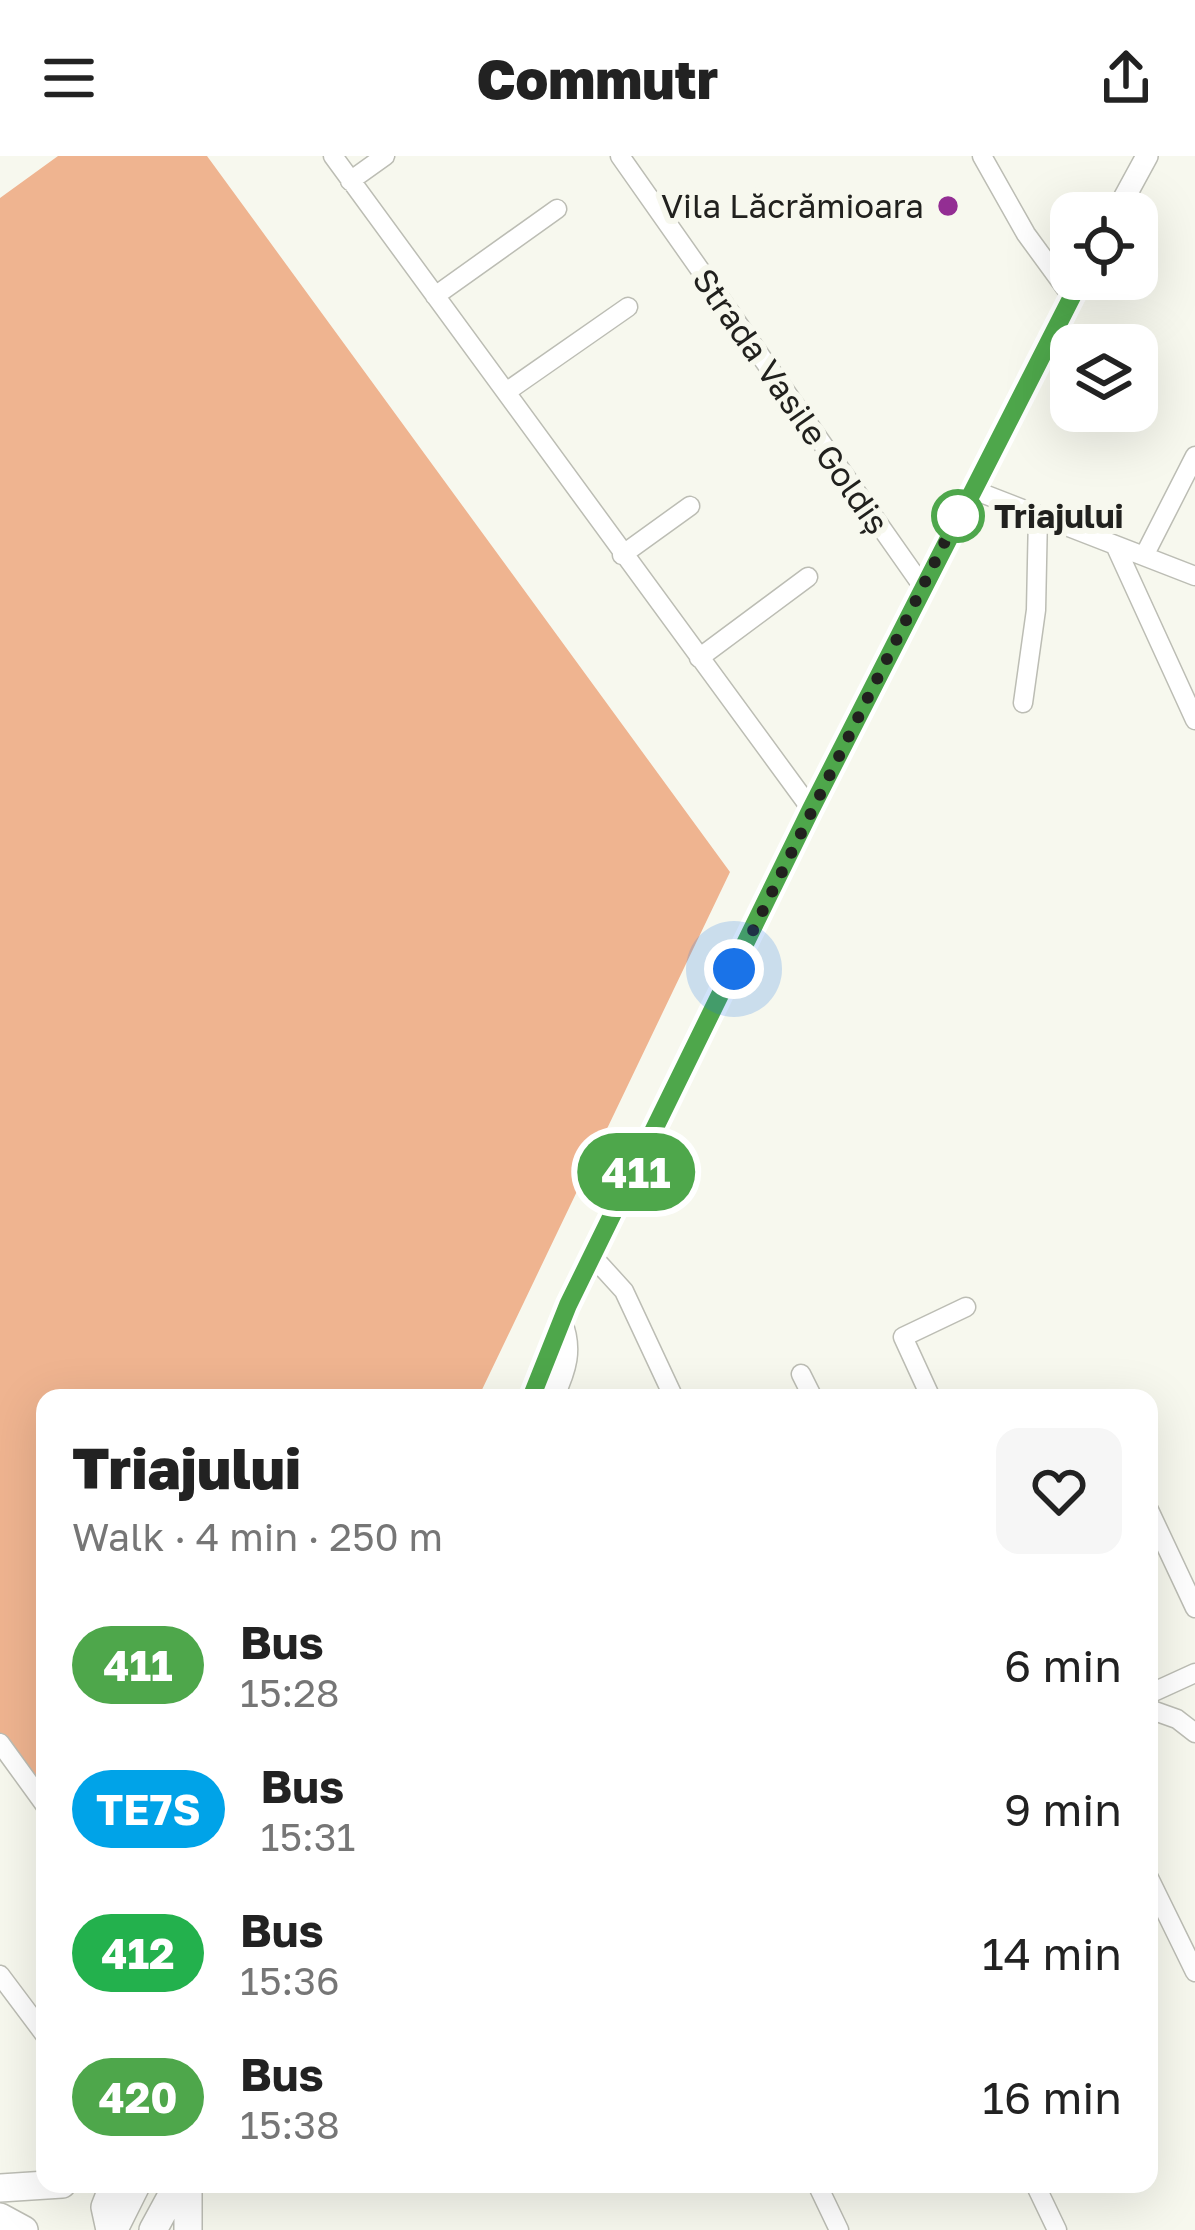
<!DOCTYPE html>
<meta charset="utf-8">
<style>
:root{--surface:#fff;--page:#f6f6f6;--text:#222;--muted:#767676}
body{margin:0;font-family:"Golos Text",sans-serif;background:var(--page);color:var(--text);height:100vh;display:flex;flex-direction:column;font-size:45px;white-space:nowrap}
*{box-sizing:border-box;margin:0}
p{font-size:39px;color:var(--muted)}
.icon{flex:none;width:66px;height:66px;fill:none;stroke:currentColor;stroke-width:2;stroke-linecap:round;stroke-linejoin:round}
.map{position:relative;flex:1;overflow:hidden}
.panel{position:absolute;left:36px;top:1233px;width:1122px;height:804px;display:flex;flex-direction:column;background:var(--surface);border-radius:24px;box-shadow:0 12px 48px #0002}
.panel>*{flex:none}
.badge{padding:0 24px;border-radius:39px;font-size:42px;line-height:78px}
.buttons{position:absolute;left:1050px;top:36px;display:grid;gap:24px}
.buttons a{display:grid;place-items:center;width:108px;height:108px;border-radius:24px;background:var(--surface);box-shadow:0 12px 48px #0002;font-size:60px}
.you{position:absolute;width:60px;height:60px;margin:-30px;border:9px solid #fff;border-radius:50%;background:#1a73e8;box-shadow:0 0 0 18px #1a73e833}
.map>.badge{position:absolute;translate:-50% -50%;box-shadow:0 0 0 6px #fff}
.round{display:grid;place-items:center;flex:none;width:126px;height:126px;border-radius:24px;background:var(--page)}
.overview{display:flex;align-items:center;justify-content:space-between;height:204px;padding:0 36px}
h1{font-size:57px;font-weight:800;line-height:90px}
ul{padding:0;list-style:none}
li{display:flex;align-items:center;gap:36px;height:144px;padding:0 36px}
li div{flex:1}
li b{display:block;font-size:45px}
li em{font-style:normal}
li .badge{min-width:132px;font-weight:700;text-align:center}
header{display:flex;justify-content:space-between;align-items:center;height:156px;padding:0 36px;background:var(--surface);font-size:54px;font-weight:800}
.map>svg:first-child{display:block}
.green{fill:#efb490}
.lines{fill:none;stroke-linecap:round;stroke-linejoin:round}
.minor-casing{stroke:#bcbdb4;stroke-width:21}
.major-casing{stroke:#bcbdb4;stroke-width:24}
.highway-casing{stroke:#bcbdb4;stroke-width:30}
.minor{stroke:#fff;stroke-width:18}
.major{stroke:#fff;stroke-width:21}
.highway{stroke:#fff;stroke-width:27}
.line-casing{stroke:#fff;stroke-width:27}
.line{stroke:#4ea74b;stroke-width:18}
.walk{stroke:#21211e;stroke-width:12;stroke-dasharray:0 21.6}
.poi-dot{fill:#932e93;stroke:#f7f8ee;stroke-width:4.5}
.stop-dot{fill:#fff;stroke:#4ea74b;stroke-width:6}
.labels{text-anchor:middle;stroke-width:12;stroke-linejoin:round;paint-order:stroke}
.poi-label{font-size:33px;fill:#21211e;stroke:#f7f8ee;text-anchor:end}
.street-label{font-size:33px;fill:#21211e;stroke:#f7f8ee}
.stop-label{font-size:33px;font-weight:bold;fill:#21211e;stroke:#f7f8ee;text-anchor:start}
</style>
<header><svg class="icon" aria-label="menu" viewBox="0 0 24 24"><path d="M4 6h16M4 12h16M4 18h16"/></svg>Commutr<svg class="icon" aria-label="share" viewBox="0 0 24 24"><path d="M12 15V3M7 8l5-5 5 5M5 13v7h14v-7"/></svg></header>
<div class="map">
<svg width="1195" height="2074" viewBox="0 0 1195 2074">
<rect width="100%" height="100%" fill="#f7f8ee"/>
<path class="green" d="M58,0h149l523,716 -252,526h-433v416l-45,-64v-1552z"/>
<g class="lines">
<g class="minor-casing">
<path id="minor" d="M333,0l478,653
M620,0l303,431
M982,0l44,78 46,63
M350,25l35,-25
M435,140l122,-87
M506,236l122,-85
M971,333l224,87
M1115,389l80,175
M622,399l68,-49
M1144,400l51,-100
M699,502l109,-81
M1023,547l13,-93 2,-95
M594,1102l30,33 50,107
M801,1218l12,24
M554,1242c13,-28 20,-49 8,-78
M931,1242l-28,-61 63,-30
M1149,1354l46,98
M1149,1538l46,-21
M1149,1553l28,10 18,14
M0,1587l45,62
M1149,1722l46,94
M0,1819l45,60
M817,2028l22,46
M1035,2028l22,46"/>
</g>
<g class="major-casing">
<path id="major" d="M1116,57l31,-57
M531,1242l37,-93 243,-496 270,-530
M117,2074l23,-46"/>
</g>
<g class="highway-casing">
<path id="highway" d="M188,2028v46
M0,2032l62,-4
M0,2061l24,13
M110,2074l-5,-23 9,-23
M153,2074l25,-46"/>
</g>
<use href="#minor" class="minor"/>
<use href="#major" class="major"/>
<use href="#highway" class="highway"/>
</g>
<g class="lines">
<g class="line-casing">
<path id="line" d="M531,1242l37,-93 243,-496 270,-530"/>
</g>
<use href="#line" class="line"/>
<path class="walk" d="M734,813l226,-458 -2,5"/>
</g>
<circle class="poi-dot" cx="948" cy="50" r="12"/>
<circle class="stop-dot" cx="958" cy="360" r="24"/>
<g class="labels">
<g class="poi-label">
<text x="924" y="62">Vila Lăcrămioara</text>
</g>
<g class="street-label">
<text transform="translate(791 245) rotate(55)" y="12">Strada Vasile Goldiș</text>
</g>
<g class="stop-label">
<text x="994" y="372">Triajului</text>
</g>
</g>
</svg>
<div class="buttons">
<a><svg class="icon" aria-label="locate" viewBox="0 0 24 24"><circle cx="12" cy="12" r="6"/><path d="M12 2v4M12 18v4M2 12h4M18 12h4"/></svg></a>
<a><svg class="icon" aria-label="layers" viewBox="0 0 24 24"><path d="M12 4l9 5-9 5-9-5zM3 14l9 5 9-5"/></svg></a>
</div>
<div class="you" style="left:734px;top:813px"></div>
<b class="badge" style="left:636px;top:1016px;background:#4ea74b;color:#fff">411</b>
<section class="panel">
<div class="overview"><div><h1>Triajului</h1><p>Walk · 4 min · 250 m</p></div><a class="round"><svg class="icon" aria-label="heart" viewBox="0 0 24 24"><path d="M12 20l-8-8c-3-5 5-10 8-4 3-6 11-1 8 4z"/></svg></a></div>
<ul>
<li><span class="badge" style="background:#4ea74b;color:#fff">411</span><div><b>Bus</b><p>15:28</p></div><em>6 min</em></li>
<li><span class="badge" style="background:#00a3e8;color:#fff">TE7S</span><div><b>Bus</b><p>15:31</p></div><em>9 min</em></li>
<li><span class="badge" style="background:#23b14d;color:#fff">412</span><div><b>Bus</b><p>15:36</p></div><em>14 min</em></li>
<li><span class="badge" style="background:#4ea74b;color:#fff">420</span><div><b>Bus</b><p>15:38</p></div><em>16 min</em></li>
</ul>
</section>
</div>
